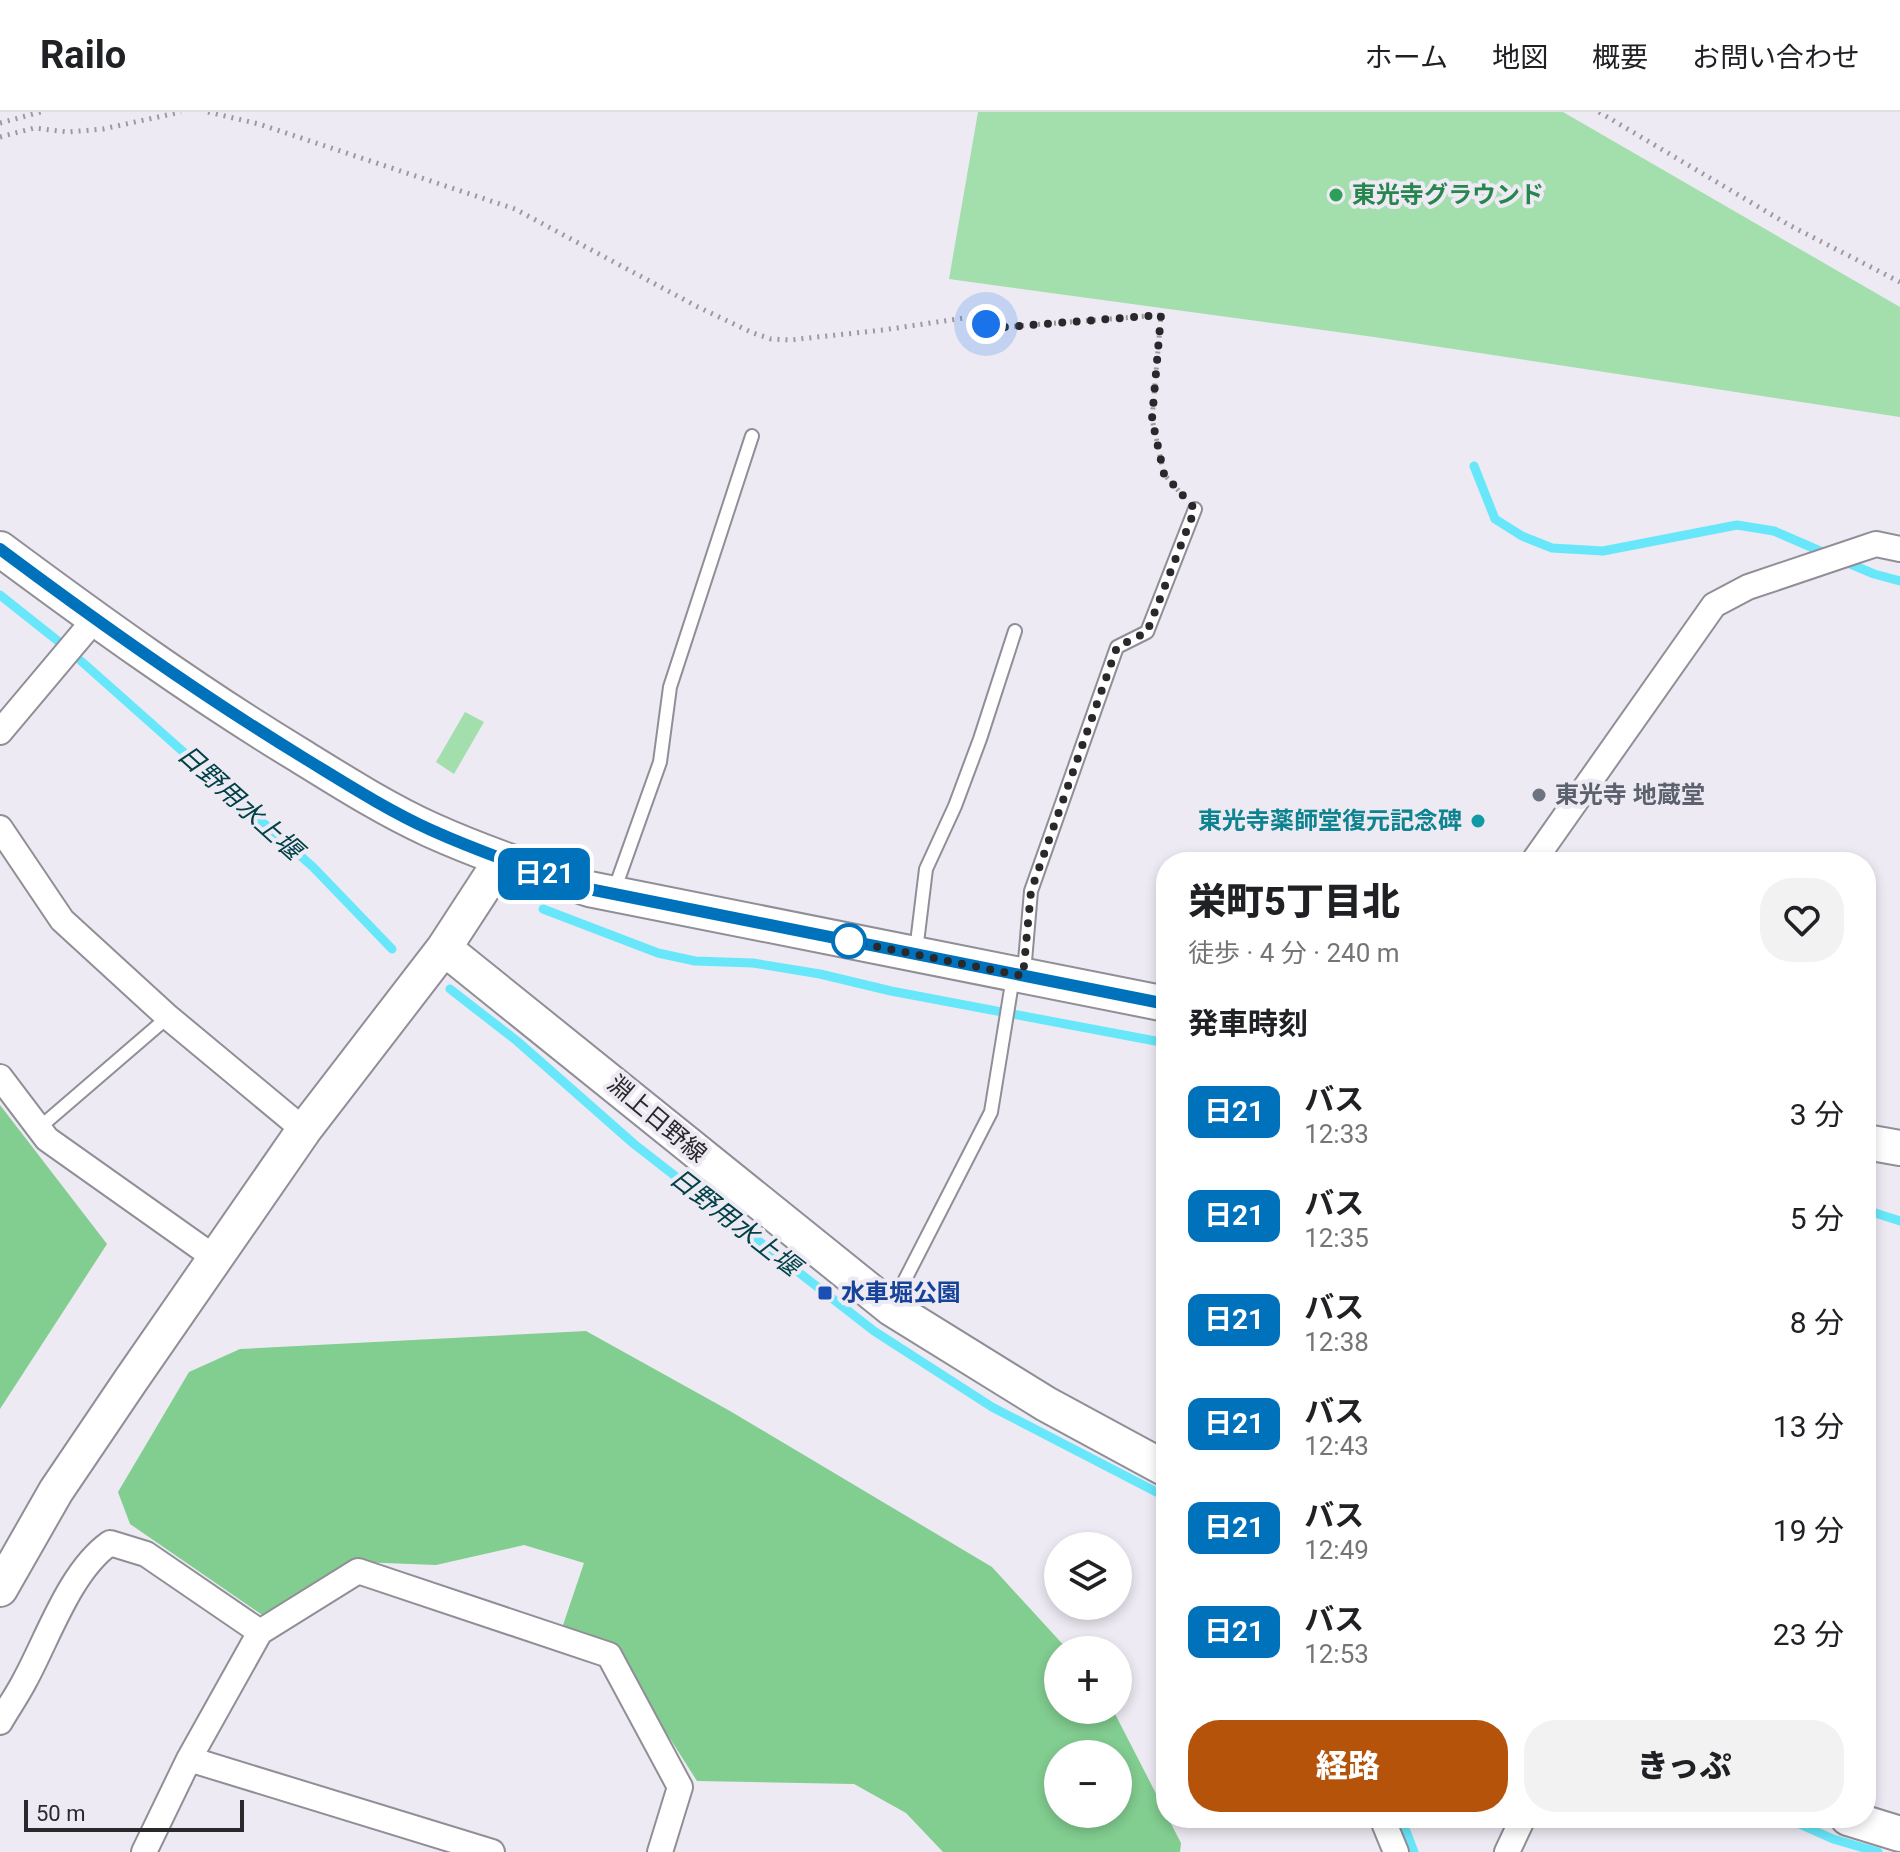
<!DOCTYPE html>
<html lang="ja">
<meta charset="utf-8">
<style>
:root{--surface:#fff;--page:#f2f2f2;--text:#202124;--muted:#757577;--line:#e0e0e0;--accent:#b45309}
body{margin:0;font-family:Roboto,"Noto Sans JP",sans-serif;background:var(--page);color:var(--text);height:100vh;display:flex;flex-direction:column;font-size:30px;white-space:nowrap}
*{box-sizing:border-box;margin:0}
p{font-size:26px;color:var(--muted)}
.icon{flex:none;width:44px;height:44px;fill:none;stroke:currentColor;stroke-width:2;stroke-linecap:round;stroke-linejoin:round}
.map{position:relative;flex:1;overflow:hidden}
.side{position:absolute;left:1156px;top:740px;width:720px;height:976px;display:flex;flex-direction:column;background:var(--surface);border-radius:32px;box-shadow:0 4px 12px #0003}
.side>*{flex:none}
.badge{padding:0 16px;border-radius:12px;font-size:28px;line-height:52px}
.buttons{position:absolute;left:1044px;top:1420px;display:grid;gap:16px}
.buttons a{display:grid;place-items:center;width:88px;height:88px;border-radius:50%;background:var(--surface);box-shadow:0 4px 12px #0003;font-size:40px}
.scale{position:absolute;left:24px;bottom:20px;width:220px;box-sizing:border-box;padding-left:8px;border:4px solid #29282b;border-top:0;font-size:22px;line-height:28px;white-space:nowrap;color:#29282b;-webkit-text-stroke:6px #edeaf3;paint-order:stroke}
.you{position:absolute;width:40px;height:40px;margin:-20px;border:6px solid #fff;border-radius:50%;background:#1a73e8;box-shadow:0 0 0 12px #1a73e833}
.map>.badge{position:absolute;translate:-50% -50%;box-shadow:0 0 0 4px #fff}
h2{padding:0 32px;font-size:30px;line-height:72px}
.round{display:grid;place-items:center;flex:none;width:84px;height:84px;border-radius:32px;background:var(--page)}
.summary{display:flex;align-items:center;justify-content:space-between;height:136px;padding:0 32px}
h1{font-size:38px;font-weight:800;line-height:60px}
.cta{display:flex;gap:16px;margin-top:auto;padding:16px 32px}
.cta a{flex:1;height:92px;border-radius:32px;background:var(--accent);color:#fff;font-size:32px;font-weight:800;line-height:92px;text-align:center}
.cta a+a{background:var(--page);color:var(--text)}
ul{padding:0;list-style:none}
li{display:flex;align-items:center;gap:24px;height:104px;padding:0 32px}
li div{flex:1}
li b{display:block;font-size:30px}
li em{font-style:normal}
li .badge{min-width:88px;font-weight:700;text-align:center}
header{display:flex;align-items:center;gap:48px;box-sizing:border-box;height:112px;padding:0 40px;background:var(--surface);border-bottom:2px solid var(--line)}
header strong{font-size:38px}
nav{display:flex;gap:44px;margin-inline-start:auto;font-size:28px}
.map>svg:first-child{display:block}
.green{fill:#a3dead}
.forest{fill:#82cd90;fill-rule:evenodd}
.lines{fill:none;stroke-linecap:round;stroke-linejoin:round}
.stream{stroke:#67e7f9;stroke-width:9}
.lane-casing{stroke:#908e96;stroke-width:16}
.street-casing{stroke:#908e96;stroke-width:28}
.secondary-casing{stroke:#908e96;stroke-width:38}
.path{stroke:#9c9aa1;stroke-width:5;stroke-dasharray:2 6;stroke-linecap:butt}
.lane{stroke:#fff;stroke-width:12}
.street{stroke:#fff;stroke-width:24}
.secondary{stroke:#fff;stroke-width:34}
.line-casing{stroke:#fff;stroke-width:18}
.line{stroke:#0072bc;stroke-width:12}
.walk{stroke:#29282b;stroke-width:8;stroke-dasharray:0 14.4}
.leisure-dot{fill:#2e9e5b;stroke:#edeaf3;stroke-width:3}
.worship-dot{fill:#6b7280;stroke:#edeaf3;stroke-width:3}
.culture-dot{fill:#0f9aa8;stroke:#edeaf3;stroke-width:3}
.stop-dot{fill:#fff;stroke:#0072bc;stroke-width:4}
.transit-dot{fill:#1a4fb4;stroke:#edeaf3;stroke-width:3}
.labels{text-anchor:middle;stroke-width:8;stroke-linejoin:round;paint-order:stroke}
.leisure-label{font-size:24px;font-weight:bold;fill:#27864d;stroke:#edeaf3;text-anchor:start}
.worship-label{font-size:24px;font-weight:bold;fill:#5b616d;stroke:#edeaf3;text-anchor:start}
.culture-label{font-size:24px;font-weight:bold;fill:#0d838f;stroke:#edeaf3;text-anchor:end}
.street-label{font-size:24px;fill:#29282b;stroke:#edeaf3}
.transit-label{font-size:24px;font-weight:bold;fill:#164399;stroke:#edeaf3;text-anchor:start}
.water-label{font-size:26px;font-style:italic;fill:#024148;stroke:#edeaf3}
</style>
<header>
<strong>Railo</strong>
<nav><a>ホーム</a><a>地図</a><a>概要</a><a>お問い合わせ</a></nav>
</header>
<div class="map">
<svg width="1900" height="1740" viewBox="0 0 1900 1740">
<rect width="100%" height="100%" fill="#edeaf3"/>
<path class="green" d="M978,0h585l337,195v110l-526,-80 -425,-58z
M465,600l19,10 -30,52 -18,-12z"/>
<path class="forest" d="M0,993l107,139 -107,165z
M586,1219l144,80 262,156 76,83h-10v60h55l53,103v5h2l13,25 -1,9h-237l-37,-39 -52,-29 -157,-3 -84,-132 -52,-18 23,-68 -60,-18 -88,20 -76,-3 -92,57 -138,-95 -12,-32 71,-120 51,-23zM1058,1642h60v60h-60z"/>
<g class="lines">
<path class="stream" d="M1474,354l21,53 27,17 30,12 51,3 134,-26 37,6 53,23
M1841,448l33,14 26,7
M0,483l63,50
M81,549l232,206 79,82
M543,797l115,44 37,8 58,2 67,11 71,17 275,52
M450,877l67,52 117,103 240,187 118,76 174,90
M1866,1098l34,11
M1401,1706l13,34
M1786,1706l47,21 45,13"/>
<g class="lane-casing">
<path id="lane" d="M614,779l46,-129 10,-75 82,-251
M916,839l10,-82 29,-63 25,-67 35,-108
M1024,861l7,-82 86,-244 30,-15 48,-123
M39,1016l129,-111
M892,1193l99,-193 22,-135"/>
</g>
<g class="street-casing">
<path id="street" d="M0,620l95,-113
M0,716l62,92 106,97 136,113
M1533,750l181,-257 34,-18 110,-37 18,-6 24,5
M0,965l47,62 168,119
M0,1610c8,-14 18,-28 25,-42 23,-42 45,-109 85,-137l36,11 114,78 98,-61 251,84 71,132 -20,65
M189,1647l303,93
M1382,1706l14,34
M144,1740l45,-93 71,-127
M1507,1740l16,-34"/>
</g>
<g class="secondary-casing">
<path id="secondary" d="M0,437c97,72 195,143 299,206 42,26 86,54 132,75 51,23 105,41 158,59l577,115
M444,836l447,360 155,96 120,65
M1866,1030l34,6
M0,1477l56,-98 75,-111 173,-250 140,-182 58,-89
M1848,1706l52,16"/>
</g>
<path class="path" d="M208,0l51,12 256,85 183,98 55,26 18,6 19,1 93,-10 88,-13 15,7 19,3 156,-12 -9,104 12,55 20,23
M1599,0l190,113 111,57
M0,11l41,-11
M0,25l34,-9 34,4 35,-3 78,-17"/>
<use href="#lane" class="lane"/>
<use href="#street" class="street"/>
<use href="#secondary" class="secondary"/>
</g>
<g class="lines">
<g class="line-casing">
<path id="line" d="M0,437c99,74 199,145 304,209 41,25 83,52 127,72 51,23 105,41 158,59l577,115"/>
</g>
<use href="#line" class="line"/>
<path class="walk" d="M849,829l174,35 8,-85 86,-244 30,-15 48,-123 -31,-35 -12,-55 9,-104 -156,12 -19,-3"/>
</g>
<circle class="leisure-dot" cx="1336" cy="83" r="8"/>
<circle class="worship-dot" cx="1539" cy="683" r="8"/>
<circle class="culture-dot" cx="1478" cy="709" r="8"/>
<circle class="stop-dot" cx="849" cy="829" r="16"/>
<rect class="transit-dot" x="817" y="1173" width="16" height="16" rx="4"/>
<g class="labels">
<g class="leisure-label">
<text x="1352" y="91">東光寺グラウンド</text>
</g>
<g class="worship-label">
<text x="1555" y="691">東光寺 地蔵堂</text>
</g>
<g class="culture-label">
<text x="1462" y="717">東光寺薬師堂復元記念碑</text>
</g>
<g class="street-label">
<text transform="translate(657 1007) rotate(40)" y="8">淵上日野線</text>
</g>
<g class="transit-label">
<text x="841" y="1189">水車堀公園</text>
</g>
<g class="water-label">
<text transform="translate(240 690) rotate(42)" y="9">日野用水上堰</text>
<text transform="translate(735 1110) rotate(38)" y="9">日野用水上堰</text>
</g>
</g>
</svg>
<div class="buttons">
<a><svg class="icon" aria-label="layers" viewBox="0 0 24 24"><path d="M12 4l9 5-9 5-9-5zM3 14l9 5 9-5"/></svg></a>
<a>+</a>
<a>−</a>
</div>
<div class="scale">50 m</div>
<div class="you" style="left:986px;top:212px"></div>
<b class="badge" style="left:544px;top:762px;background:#0072bc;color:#fff">日21</b>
<section class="side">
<div class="summary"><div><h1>栄町5丁目北</h1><p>徒歩 · 4 分 · 240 m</p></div><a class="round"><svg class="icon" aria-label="heart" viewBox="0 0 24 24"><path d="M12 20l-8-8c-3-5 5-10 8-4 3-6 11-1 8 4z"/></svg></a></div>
<h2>発車時刻</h2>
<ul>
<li><span class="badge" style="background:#0072bc;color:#fff">日21</span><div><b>バス</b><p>12:33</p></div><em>3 分</em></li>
<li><span class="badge" style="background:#0072bc;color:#fff">日21</span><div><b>バス</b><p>12:35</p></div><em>5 分</em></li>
<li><span class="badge" style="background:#0072bc;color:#fff">日21</span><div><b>バス</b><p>12:38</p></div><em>8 分</em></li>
<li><span class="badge" style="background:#0072bc;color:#fff">日21</span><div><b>バス</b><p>12:43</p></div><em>13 分</em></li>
<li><span class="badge" style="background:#0072bc;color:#fff">日21</span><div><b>バス</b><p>12:49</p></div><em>19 分</em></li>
<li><span class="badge" style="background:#0072bc;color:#fff">日21</span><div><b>バス</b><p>12:53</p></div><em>23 分</em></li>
</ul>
<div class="cta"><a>経路</a><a>きっぷ</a></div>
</section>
</div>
